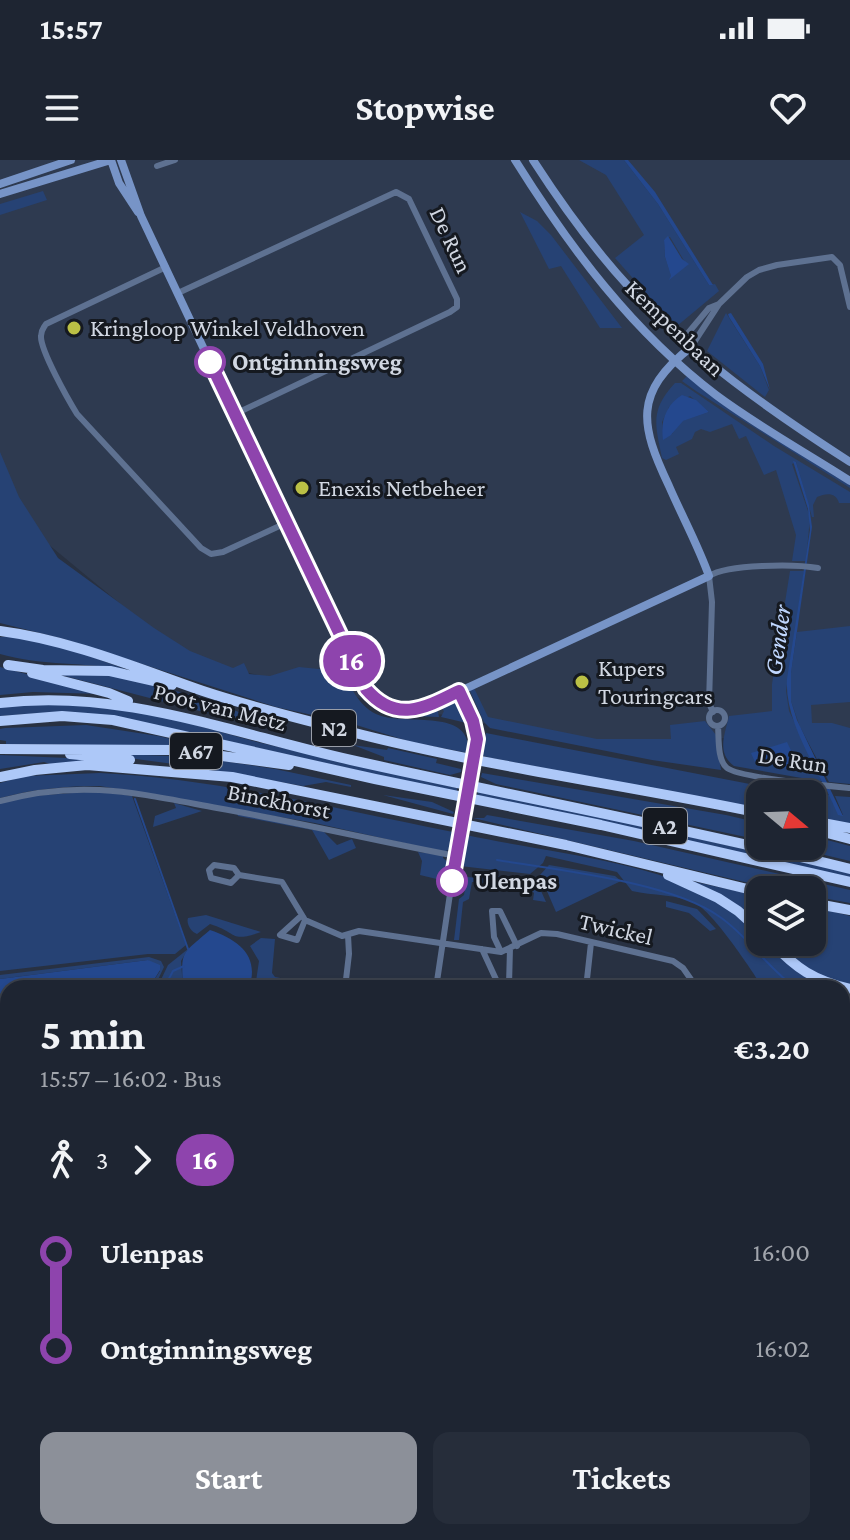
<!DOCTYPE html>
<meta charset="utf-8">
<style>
:root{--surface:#1e2532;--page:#262d3a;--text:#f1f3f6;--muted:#a1a5ac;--line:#3c424d;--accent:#8c9099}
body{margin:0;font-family:"Crimson Pro",serif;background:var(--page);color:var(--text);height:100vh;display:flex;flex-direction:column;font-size:30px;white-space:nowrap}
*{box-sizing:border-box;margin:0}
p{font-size:26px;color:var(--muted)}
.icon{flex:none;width:44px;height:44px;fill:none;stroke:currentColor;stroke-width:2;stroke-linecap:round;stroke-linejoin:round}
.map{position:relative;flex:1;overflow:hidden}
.sheet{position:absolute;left:0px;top:820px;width:850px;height:560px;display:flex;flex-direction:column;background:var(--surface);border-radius:24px 24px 0 0;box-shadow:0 2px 6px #0004,0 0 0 2px var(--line)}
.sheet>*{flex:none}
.badge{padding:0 16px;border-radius:26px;font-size:28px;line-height:52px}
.needle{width:52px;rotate:109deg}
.tools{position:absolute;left:746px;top:620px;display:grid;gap:16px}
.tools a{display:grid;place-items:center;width:80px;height:80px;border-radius:16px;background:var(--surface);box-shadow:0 2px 6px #0004,0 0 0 2px var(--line);font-size:40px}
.map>.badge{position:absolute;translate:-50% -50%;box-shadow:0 0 0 4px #fff}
.legs{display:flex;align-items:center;gap:12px;height:88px;padding:0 40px;font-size:26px}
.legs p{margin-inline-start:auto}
.summary{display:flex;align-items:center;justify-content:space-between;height:136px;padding:0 40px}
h1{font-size:44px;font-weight:700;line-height:60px}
.button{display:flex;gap:16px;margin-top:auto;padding:16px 40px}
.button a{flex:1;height:92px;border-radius:16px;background:var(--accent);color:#fff;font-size:32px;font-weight:700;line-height:92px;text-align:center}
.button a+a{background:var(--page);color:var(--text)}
ul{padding:0 40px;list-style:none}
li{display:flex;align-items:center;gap:28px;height:96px;font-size:30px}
li i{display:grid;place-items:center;width:12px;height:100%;margin:0 10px;background:currentColor}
li i::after{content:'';width:20px;height:20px;margin:-10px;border:6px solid;border-radius:50%;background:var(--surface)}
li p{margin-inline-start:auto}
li:first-child i{background:linear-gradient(#0000 50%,currentColor 0)}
li:last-child i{background:linear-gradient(currentColor 50%,#0000 0)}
.status{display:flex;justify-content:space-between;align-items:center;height:56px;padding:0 40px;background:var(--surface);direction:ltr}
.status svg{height:22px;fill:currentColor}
header{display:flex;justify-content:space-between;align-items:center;height:104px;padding:0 40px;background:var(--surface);font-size:36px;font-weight:700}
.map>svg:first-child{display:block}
.built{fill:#2e3a50}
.green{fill:#264274;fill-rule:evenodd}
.water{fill:#24488e}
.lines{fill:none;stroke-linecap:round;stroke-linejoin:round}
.stream{stroke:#24488e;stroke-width:2}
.street{stroke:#5e7191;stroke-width:6}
.secondary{stroke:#7794c7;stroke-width:8}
.highway{stroke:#adc8f8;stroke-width:10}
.line-1-casing{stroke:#fff;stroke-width:18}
.line-1{stroke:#8e44ad;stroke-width:12}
.poi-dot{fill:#bbc045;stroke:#151920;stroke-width:3}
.stop-1-dot{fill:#fff;stroke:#8e44ad;stroke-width:4}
.labels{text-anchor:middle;stroke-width:6;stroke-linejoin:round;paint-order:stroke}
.shield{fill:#151920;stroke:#999ea8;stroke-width:2}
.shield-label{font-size:22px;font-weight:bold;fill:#d1d7e2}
.street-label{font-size:24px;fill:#d1d7e2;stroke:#151920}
.poi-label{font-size:24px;fill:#d1d7e2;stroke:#151920;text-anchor:start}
.stop-label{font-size:24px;font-weight:bold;fill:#d1d7e2;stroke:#151920;text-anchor:start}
.water-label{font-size:26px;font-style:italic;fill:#c0d7ff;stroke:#151920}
</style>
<div class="status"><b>15:57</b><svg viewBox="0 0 49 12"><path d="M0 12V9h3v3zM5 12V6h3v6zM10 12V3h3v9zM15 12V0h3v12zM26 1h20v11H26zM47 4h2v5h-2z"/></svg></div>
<header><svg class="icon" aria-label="menu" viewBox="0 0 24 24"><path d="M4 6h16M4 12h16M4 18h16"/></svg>Stopwise<svg class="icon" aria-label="heart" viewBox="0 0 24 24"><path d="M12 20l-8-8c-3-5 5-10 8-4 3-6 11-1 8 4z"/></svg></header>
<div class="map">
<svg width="850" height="1380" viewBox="0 0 850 1380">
<rect width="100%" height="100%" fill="#283142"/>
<path class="built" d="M0,0h850v572l-19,-7 -115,14 -60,19 -366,-74 -109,-30 -162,-134 -19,-49z
M607,1372h46v8h-46z"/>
<path class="green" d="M579,0h45l34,44 51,81 6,-1 4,7 -42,35h-2l-60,-68 29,-23 -38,-60zM670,77l16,27 -15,11 -6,-18 -1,-17z
M43,31l4,9 -47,15v-11z
M520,52l17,9 14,14 71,93h-22l-39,-62 -12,3z
M726,153l34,53 9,24 -4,7 -58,-46z
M687,216l59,45 104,64v3l-154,-97 -14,-10z
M675,223h6l93,63 76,46v11h-11c-3,-11 -13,-10 -22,-6l-4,8 1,12h-2l-16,-55 -4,2 18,53 -4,44h-14l4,-26 -20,-65 -12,5 -18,-39 -7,3 -7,-15 -22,8 -9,-3 -6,3 -3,7 -16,8 3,7 -13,6 -4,-2c-7,-34 -12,-48 13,-75zM690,236l19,16 -27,9 -10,13 -9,4 -1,-16 7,-15z
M0,292l19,45 39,61 96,70 36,23 43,17 11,-5 5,11 21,2 29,-9 39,4 4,-2c8,17 16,36 34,45 27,13 97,-8 92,39l-57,-11 -58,-18 -77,-17 -212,-68 -64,-16z
M790,411h14l-18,120 3,20 35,71 -90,-16c-18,-13 -9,-32 -5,-50l43,-5v-27z
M850,466v76l-39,3 1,18h20l18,5v56l-21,-2 -29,-55 -9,-26v-28l6,-41z
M19,476l43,10 66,24c-43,-8 -86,-4 -128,-16v-17z
M0,507l101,27 -68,-2 -33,3z
M58,512l67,5 102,28v2l30,13 -34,-3 -166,-43z
M352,521c10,2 11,10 18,17 18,17 44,9 67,8l2,11c-39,-2 -66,3 -87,-36z
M474,528l14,29 109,22h74l-1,-14 35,-4 11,14 5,35 -69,-10 -162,-32 -6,-6 -14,-31z
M448,540c14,1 17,12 23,24l-30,-7 3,-6 -6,-6z
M53,543l99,10 105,29 200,46v5l-342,-77 -57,-4 -58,4v-9z
M86,565l72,11 61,14 -63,-4 -150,-2v-3l-6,-1v-11l5,-1z
M486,573l295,57 49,5 10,20h3l-8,-19 15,1v29l-38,-7v-25h-52v15l-269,-51 -10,-3z
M353,585l34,5 1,-2 49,11 -1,4 25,6v3l-11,3 -66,-15v-3z
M91,593l106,4 78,12 76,16v2l-25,-5 -23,4 -107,-19z
M0,595l111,5 -61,4 -6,-2 -44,7z
M100,613c120,6 236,36 353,59l-3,17 -6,3 -129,-29 -215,-37c-35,0 -67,3 -100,12v-15l25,-7z
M482,613l244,42 34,8v17l-264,-56 -15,-7z
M99,631l33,5 54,149 -11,9h-27l-148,17v-168l32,-7z
M478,632l97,19 275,62v5l-373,-82z
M383,635l49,7 22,10 -1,2z
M174,643l28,8 -49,16 2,-11 21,-8z
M237,653l87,19 13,13 15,-6 4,9 -27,12 -17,-30 -74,-14z
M487,655l147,26 216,49v13l-38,-7v-6h-33l-306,-72h11z
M466,675c78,17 182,25 251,64 15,9 29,24 43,35v8h8l70,46h-75c-12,-19 -50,-76 -68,-85 -19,-9 -42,-7 -63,-12l-15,-19 -71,-16 -3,7 -13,11 -70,-8z
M812,676l38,10v15l-63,-15h25z
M418,692l25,3v3l6,5 -4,18 -25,-6 2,-14z
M549,705l66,11 6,5 -65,31 -16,-37z
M494,715l32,6 3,4 8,-3 9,20 -13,-2 1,-7 -4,-4 -58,-7 -3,17 -6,3 -4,38h-5l5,-41 5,-4 3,-18 24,2z
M691,721l69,15v32z
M666,741l31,8 19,20 -6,2 -21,-18 -23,-6z
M812,746l38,10v71l-35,-11 -41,-34h38z
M206,755l55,17c-32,11 -22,1 -51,-8l-13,10c-6,-2 -11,-10 -9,-16z
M261,778l14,1 -3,34 3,4 16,3 2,8h-38l4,-27 -9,-15z
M188,789l-7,12 2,27h-26l11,-23z
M149,797l12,4 3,6 -10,21h-5l11,-17 -12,-11 -148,19v-4z
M0,1008l8,1v90l-8,-9z
M0,1102l8,10v260h126l2,8h-136z
M319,1372h37l1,8h-41z
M420,1372h54l-16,2 -1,6h-38z"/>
<path class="water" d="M624,0h4l27,32 58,93h-4l-51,-81z
M668,76l14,23 7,5 -20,16 2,-4 -6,-19 -1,-17z
M731,153l32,51 7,26 -10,-24 -31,-49 -1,-3z
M682,235l14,5 13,12 -26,9 -12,14 -8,5c-3,-19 3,-35 19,-45z
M793,301l3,1 13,43 3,22 -21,146v28l6,19 46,96 -5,-1c-17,-42 -54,-91 -51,-136l23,-149 -2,-21z
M787,582l9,19 -5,8 -36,-7 -4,-9z
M210,770c29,10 50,26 39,58h-66c-2,-38 -2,-33 27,-58z
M148,800l12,5v5l-11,18h-141v181l-8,-1v-189z
M189,1372h113l4,8h-114z"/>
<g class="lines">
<path class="stream" d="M135,639l53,150
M497,700c60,10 175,22 223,57 29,20 47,51 76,71
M164,828l9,-17 11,-5"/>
<path class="street" d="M157,6l18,-6
M166,107l-120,57c-3,5 -5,6 -5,12 -1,14 28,65 36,78l124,134 10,6 12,-2 63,-29
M178,133l218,-101 13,7 48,100v8l-7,5 -215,102
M683,179l26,-31 10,-4
M691,187l28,-43 28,-27 12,-7 18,-5 55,-8 8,8 10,42
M459,531c20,46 20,46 10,95
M709 558a8 8 0 1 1 16 0a8 8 0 1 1-16 0Z
M713,552l-4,-9 3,-101 -3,-26c19,-12 86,-12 109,-8
M718,566c1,11 -1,34 9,42 13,10 102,18 123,20
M0,641c82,-22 136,-8 217,7 80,14 159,33 239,48l11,-59
M239,715l-8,8 -20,-5 -2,-8 5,-5 20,3 5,7 43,7 23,38 37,16 17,-5 142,21 40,-19 16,1 116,27 10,7 14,20
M301,756l-21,19 17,5 8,-20
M482,789l18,39
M501,792l-7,-15 -2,-26h8l17,35
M509,825l1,-37
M345,828l4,-34 -1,-19
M436,828l14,-94
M586,828l5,-45
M842,906l8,1
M842,952l3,4 -3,30
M842,1036l8,1
M842,1206l8,1
M842,1296l8,1
M466,1376l42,-3
M412,1380l1,-8
M725,1380l1,-8
M780,1380l1,-8"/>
<path class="secondary" d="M111,0l8,23 19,29
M121,0l20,56 217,459c16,27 39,42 70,31l281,-130c-11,-31 -27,-60 -40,-90 -29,-61 -36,-93 22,-139
M515,0c55,88 118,172 201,235 43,32 89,57 134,86
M533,0c29,45 60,88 96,127 64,70 142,124 221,175
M0,24l71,-24
M0,34l111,-34
M842,1147h8
M658,1380l1,-8"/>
<path class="highway" d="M0,471c70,9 137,37 203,60 42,14 86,25 129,36 141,38 285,56 428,86
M8,505l35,5 67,1 62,14
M32,513l77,20 19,8
M0,543c122,-15 234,31 351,57 166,37 334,68 499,109
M0,561l62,-5 51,4 262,59 226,46 249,57
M0,589l177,1 112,15
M70,594l60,6
M0,617l35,-7 52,-5 145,12 334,68 194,47
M812,661l38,7
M812,669l38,10
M668,715l50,23 20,13 22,20
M812,743l38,7
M771,782c26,27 42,38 79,47"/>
</g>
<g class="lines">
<g class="line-1-casing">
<path id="line-1" d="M210,202l156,327c30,35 59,19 93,2l14,30 4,18 -25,142"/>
</g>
<use href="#line-1" class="line-1"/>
</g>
<g class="poi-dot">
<circle cx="74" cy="168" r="8"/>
<circle cx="302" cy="328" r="8"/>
<circle cx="582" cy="522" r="8"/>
</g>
<g class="stop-1-dot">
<circle cx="210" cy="202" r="14"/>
<circle cx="452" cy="721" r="14"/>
</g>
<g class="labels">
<g class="shield">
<rect x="312" y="550" width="44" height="36" rx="6"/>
<rect x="170" y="573" width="52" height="36" rx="6"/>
<rect x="643" y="648" width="44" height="36" rx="6"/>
</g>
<g class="shield-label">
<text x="334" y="576">N2</text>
<text x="196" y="599">A67</text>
<text x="665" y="674">A2</text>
</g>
<g class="street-label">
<text transform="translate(451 80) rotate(65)" y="8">De Run</text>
<text transform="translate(675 168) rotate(44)" y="8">Kempenbaan</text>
<text transform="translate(220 547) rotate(14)" y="8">Poot van Metz</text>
<text transform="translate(793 600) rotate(9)" y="8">De Run</text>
<text transform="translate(279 641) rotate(11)" y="8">Binckhorst</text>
<text transform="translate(616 769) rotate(13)" y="8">Twickel</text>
</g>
<g class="poi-label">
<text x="90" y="176">Kringloop Winkel Veldhoven</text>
<text x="318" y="336">Enexis Netbeheer</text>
<text x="598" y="516">Kupers<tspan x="598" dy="28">Touringcars</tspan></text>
</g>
<g class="stop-label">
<text x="232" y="210">Ontginningsweg</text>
<text x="474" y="729">Ulenpas</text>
</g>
<g class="water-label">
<text transform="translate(777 480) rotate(-82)" y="9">Gender</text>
</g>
</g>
</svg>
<div class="tools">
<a><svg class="needle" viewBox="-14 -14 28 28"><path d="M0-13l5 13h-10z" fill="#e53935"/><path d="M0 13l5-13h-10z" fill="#a1a5ac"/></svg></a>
<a><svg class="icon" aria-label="layers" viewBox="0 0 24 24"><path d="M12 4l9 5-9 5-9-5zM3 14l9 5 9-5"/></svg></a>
</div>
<b class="badge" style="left:352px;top:501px;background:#8e44ad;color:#fff">16</b>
<section class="sheet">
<div class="summary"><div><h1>5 min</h1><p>15:57 – 16:02 · Bus</p></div><b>€3.20</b></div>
<div class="legs"><svg class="icon" aria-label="walk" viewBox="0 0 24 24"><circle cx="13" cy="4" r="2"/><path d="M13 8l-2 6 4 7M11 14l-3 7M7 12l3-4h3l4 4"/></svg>3<svg class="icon" aria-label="forward" viewBox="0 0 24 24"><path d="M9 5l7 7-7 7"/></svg><b class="badge" style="background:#8e44ad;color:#fff">16</b></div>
<ul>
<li><i style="color:#8e44ad"></i><b>Ulenpas</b><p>16:00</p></li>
<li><i style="color:#8e44ad"></i><b>Ontginningsweg</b><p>16:02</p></li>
</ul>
<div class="button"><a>Start</a><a>Tickets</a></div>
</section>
</div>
